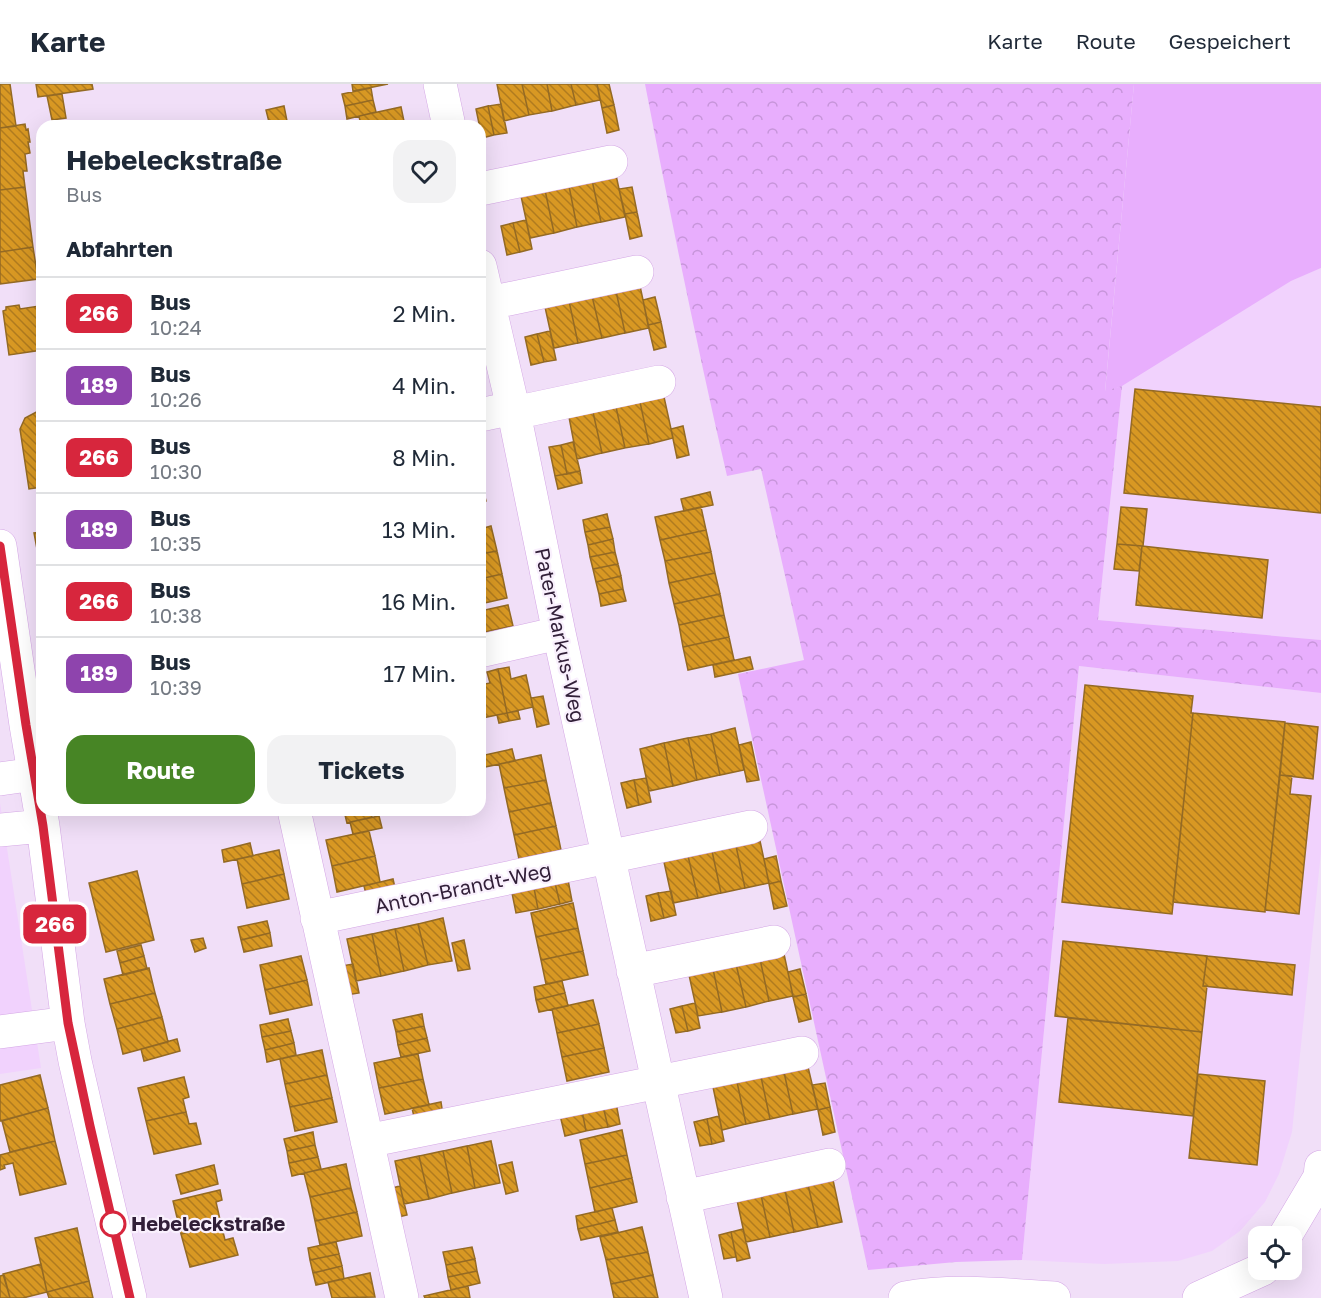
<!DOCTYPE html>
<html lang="de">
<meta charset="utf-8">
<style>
:root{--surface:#fff;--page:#f2f2f3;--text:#1f2937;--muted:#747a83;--line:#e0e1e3;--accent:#478525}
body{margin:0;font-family:"Golos Text",sans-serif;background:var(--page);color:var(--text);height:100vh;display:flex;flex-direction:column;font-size:22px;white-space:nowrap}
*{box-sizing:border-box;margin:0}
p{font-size:20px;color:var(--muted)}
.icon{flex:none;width:33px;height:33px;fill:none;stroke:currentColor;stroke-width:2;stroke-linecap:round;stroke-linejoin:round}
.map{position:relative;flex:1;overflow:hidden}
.drawer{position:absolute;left:36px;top:36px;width:450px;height:696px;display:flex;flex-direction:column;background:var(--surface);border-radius:18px;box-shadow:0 6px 24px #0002}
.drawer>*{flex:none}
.badge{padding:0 12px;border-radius:9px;font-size:21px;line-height:39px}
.tools{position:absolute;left:1248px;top:1142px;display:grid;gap:12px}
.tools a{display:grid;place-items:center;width:54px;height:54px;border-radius:12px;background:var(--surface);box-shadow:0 6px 24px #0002;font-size:30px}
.map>.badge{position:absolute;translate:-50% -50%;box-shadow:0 0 0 3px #fff}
h2{padding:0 30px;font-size:22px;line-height:54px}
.round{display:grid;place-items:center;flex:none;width:63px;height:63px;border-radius:18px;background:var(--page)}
.headline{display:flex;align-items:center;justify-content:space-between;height:102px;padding:0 30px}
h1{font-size:28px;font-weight:700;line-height:45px}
.primary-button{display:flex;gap:12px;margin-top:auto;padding:12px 30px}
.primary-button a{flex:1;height:69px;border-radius:18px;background:var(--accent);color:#fff;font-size:24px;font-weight:700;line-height:69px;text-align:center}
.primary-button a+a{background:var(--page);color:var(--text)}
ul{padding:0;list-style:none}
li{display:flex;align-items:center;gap:18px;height:72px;padding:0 30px;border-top:2px solid var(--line)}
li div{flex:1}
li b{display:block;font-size:22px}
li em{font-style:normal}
li .badge{min-width:66px;font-weight:700;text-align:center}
header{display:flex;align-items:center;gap:36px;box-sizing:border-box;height:84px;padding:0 30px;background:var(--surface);border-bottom:2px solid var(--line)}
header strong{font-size:28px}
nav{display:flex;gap:33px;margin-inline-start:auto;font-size:21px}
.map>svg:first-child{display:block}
.built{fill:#f1d2fd}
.grass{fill:#e8aefd}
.park{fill:url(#park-crowns)}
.building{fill:url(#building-back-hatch);stroke:#946a24;stroke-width:1.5}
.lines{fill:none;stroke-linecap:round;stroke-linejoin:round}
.minor-casing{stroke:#d4a7e5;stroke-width:34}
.minor{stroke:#fff;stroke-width:33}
.line-casing{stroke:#fff;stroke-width:14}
.line{stroke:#d7263d;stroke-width:9}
.stop-dot{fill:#fff;stroke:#d7263d;stroke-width:3}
.labels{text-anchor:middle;stroke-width:4.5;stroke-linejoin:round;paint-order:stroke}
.street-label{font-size:20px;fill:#311f38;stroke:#f9f0fd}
.stop-label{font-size:20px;font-weight:bold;fill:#311f38;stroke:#f9f0fd;text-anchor:start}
</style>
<header>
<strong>Karte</strong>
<nav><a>Karte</a><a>Route</a><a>Gespeichert</a></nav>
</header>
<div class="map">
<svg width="1321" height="1214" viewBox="0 0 1321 1214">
<defs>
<pattern id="park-crowns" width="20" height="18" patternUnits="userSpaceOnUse" patternTransform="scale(1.5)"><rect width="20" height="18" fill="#e8aefd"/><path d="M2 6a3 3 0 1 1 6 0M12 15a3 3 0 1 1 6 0" fill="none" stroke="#c795da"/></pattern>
<pattern id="building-back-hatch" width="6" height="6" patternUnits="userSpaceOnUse" patternTransform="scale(1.5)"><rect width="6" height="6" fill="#d89823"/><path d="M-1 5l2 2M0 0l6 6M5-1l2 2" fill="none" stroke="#b07b1f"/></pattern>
</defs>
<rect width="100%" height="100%" fill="#f1dff8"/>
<path class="built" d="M1321,184v372l-223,-20 24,-234 169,-105z
M1079,582l242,27v159l-29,280 -13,42 -14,28 -25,29 -28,20 -34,10 -74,3 -82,-4z
M0,719l41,265 -41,6z"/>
<path class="grass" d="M1134,0h187v184l-30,13 -169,105 -17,6z"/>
<path class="park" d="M645,0h489l-29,307 17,-5 -24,234 223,20v53l-242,-27 -57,594 -66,2 -88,8 -130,-596 66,-14 -43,-191 -34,7c-30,-130 -57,-261 -82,-392z"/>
<path class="building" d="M0,0h10l6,42 -16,2z
M36,0h56l1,5 -55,8z
M352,0h36l-35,7z
M497,0h25l7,31 -25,6z
M522,0h25l5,27 -23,4z
M547,0h24l5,21 -24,6z
M571,0h26l3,16 -24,5z
M597,0h12l5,21 -12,3z
M371,4l2,12 -28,6 -3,-12z
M62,10l4,24 -14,2 -5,-24z
M373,16l3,12 -29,7 -2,-13z
M501,20l6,29 -13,2 -6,-29z
M614,21l5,25 -12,3 -5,-25z
M284,22l4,20h-18l-4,-16z
M488,22l6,29 -12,3 -6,-29z
M401,23l4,19h-44l-2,-10z
M25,40l1,6 2,-1 2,13h-2l2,11 -5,1 2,17h-4l2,16 -25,3v-62z
M616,91l9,42 -24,5 -9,-42z
M592,96l9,42 -24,5 -8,-41z
M569,102l8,41 -23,6 -9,-43z
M25,103l8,60 -33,5v-62z
M632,103l5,25 -12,2 -6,-25z
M545,106l9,43 -24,5 -9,-42z
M637,128l5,24 -12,3 -5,-25z
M526,136l6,29 -12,3 -7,-29z
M513,139l7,29 -13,3 -6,-29z
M33,163l5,32 -38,5v-32z
M640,202l9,42 -24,5 -9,-42z
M616,207l9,42 -23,5 -10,-42z
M592,212l10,42 -24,5 -9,-42z
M655,213l6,25 -13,3 -5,-25z
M38,214h4v25l-3,-17z
M569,217l9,42 -24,5 -9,-41z
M19,221l1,4 19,-3 3,17v27l-33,5 -6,-44 3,-1v-3z
M661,238l5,25 -12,3 -6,-25z
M550,247l6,29 -12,2 -7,-28z
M537,250l7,28 -13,3 -6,-28z
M1135,305l186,18v106l-197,-20z
M664,313l9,41 -24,6 -9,-42z
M640,318l9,42 -24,4 -9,-41z
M616,323l9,41 -23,5 -9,-41z
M42,325v78l-13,2 -9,-60 5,-11z
M593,328l9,41 -25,6 -8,-42z
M683,342l6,29 -12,3 -6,-29z
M573,358l7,29 -13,3 -6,-29z
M561,361l6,29 -12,2 -6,-29z
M580,387l2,12 -24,6 -3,-13z
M480,393l6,24 -6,2z
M710,408l3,13 -29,6 -3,-12z
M701,423l5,23 -46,10 -5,-23z
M1121,423l26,2 -4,37 -26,-2z
M607,430l3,13 -25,5 -2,-12z
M491,442l6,25 -17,3v-25z
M610,443l3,12 -25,6 -3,-13z
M706,446l5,22 -46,9 -5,-21z
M42,448v25l-1,-9 -4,1 -3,-16z
M613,455l2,13 -25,5 -2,-12z
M1117,460l25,2 -3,25 -25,-2z
M1142,462l126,14 -6,58 -126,-13z
M497,467l5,23 -22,5v-25z
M615,468l3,12 -25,5 -3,-12z
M711,468l4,21 -46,10 -4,-22z
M618,480l3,12 -25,6 -3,-13z
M715,489l5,21 -46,10 -5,-21z
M502,490l5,24 -27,6v-25z
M621,492l2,13 -24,5 -3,-12z
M623,505l3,12 -25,5 -2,-12z
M720,510l4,21 -45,10 -5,-21z
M508,521l5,21 -33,7v-22z
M724,531l5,22 -46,10 -4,-22z
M729,553l5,23 -46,10 -5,-23z
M750,573l3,12 -38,8 -2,-12z
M509,583l2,12 15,-4 7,32 -26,6 -9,-44z
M498,585l9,44 -25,5 -2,-10v-23l10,-2 -3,-11z
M1085,601l108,11 -2,17h2l-21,201 -110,-12z
M543,612l6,28 -12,3 -6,-29z
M518,627l2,8 -11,2 -2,-8z
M507,629l2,8 -10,2 -2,-8z
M1193,629l92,9 -20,190 -92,-10z
M1285,639l33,4 -5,52 -33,-4z
M735,644l9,42 -24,5 -9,-41z
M711,650l9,41 -23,5 -9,-42z
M688,654l9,42 -24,6 -9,-43z
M751,658l8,38 -12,2 -8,-37z
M664,659l9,43 -24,5 -9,-42z
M512,665l3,12 -35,7v-12z
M541,671l5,25 -42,8 -5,-24z
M1280,691l12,1 -2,18 21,2 -12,118 -34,-4z
M646,694l5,24 -12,3 -5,-25z
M546,696l5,23 -42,9 -5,-24z
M634,696l5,25 -12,3 -6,-25z
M551,719l5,23 -42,9 -5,-23z
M370,726l2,7 -25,6 -3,-12z
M379,732l3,12 -29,6 -3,-12z
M556,742l5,24 -42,9 -5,-24z
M369,747l6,25 -43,10 -6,-26z
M760,757l9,42 -24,5 -9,-42z
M250,759l3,13 -29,6 -2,-12z
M736,762l9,42 -24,5 -9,-42z
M279,766l5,24 -42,10 -5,-25z
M712,767l9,42 -23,5 -10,-42z
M375,772l5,26 -43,10 -5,-26z
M688,772l10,42 -25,5 -9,-41z
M776,772l5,25 -12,3 -5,-25z
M137,787l17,69 -48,12 -17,-69z
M284,790l5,25 -42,9 -5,-24z
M393,795l3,13 -29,6 -3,-12z
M568,796l4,21 -12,3 -5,-21z
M781,797l6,25 -13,3 -5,-25z
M555,799l5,21 -22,5 -4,-21z
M534,804l4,21 -22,4 -4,-20z
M671,807l5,24 -12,3 -6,-25z
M658,809l6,25 -13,3 -5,-25z
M573,819l5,25 -42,9 -5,-24z
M443,834l9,43 -24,4 -10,-41z
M267,837l3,12 -29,7 -3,-13z
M418,840l10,41 -24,6 -9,-42z
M578,844l5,23 -42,9 -5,-23z
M395,845l9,42 -23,5 -9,-42z
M270,849l2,13 -28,6 -3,-12z
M372,850l9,42 -25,5 -9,-42z
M203,854l3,10 -11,4 -4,-12z
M464,856l6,29 -12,2 -6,-28z
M1063,857l144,15 -4,30h4l-5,46 -147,-16z
M141,861l3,11 -24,7 -3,-12z
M583,867l5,24 -42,9 -5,-24z
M784,870l9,42 -24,5 -9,-42z
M144,872l3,13 -24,6 -3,-12z
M301,872l6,24 -42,10 -5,-25z
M1207,872l88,9 -3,30 -89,-9z
M760,875l9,42 -23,6 -10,-43z
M353,880l6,29 -12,2 -6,-29z
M736,880l10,43 -24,5 -9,-43z
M149,884l6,25 -45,11 -6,-25z
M713,885l9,43 -24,4 -9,-41z
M800,885l6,25 -13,3 -5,-25z
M307,896l5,25 -42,9 -5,-24z
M562,897l3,12 -29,7 -2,-13z
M155,909l7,24 -45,12 -7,-25z
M565,909l3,13 -29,6 -3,-12z
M806,910l5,25 -12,3 -6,-25z
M593,916l6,24 -42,9 -5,-24z
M695,919l5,25 -12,3 -6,-25z
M682,922l6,25 -12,2 -6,-24z
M422,930l2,12 -28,6 -3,-12z
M162,933l6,25 -45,12 -6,-25z
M1068,934l134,14 -9,84 -134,-14z
M288,935l3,12 -29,6 -2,-12z
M599,940l5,24 -42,9 -5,-24z
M424,942l3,12 -29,7 -2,-13z
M291,947l3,12 -29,7 -3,-13z
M427,954l3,13 -29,6 -3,-12z
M177,955l3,12 -36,10 -3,-12z
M294,959l2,12 -29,7 -2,-12z
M604,964l5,24 -42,9 -5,-24z
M322,966l5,25 -42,9 -5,-25z
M418,970l5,25 -44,9 -5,-25z
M808,983l10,42 -25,5 -9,-42z
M784,988l9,42 -23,5 -9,-42z
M1198,990l67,7 -8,84 -68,-7z
M40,991l8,33 -48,13v-36z
M327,991l5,23 -42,9 -5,-23z
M184,993l5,20 -6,2 3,13 -40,9 -8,-33z
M761,993l9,42 -24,5 -9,-42z
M423,995l6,26 -44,9 -6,-26z
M737,998l9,42 -24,6 -9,-43z
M825,999l5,24 -12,3 -6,-25z
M332,1014l5,24 -42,9 -5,-24z
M441,1018l2,13 -28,6 -3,-13z
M616,1019l4,21 -12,3 -5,-21z
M603,1022l5,21 -22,4 -4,-20z
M830,1023l5,25 -12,3 -5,-25z
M48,1024l7,33 -45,11 -8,-31z
M582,1027l4,20 -21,5 -5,-21z
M186,1028l3,12 7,-1 5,21 -47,10 -8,-33z
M719,1032l5,25 -12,3 -5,-25z
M707,1035l5,25 -12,2 -6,-24z
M622,1046l5,25 -42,9 -5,-24z
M313,1048l2,13 -28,6 -3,-12z
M55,1057l11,43 -46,11 -7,-32 -9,2 1,3 -5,2v-15z
M491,1057l9,42 -25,5 -8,-42z
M315,1061l3,12 -29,6 -2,-12z
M467,1062l8,42 -23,5 -9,-42z
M443,1067l9,42 -23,6 -10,-43z
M627,1071l5,23 -42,10 -5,-24z
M419,1072l10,43 -25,5 -9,-43z
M318,1073l3,12 -29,7 -3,-13z
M512,1078l6,29 -12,3 -7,-29z
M346,1080l5,24 -41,9 -6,-24z
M214,1081l4,19 -37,10 -5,-19z
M632,1094l5,24 -42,10 -5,-24z
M833,1096l9,42 -24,5 -10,-42z
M808,1101l10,42 -24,5 -9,-42z
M400,1102l7,29 -13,3 -6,-29z
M351,1104l6,24 -42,9 -5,-24z
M220,1106l2,10 -6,2 5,22 -40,10 -8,-33z
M785,1106l9,42 -24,5 -9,-42z
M761,1111l9,42 -24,5 -9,-42z
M612,1124l3,12 -37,9 -2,-13z
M357,1128l5,24 -42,9 -5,-24z
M615,1136l3,12 -37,8 -3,-11z
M221,1140l4,16 8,-2 5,17 -48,12 -9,-33z
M642,1143l6,25 -42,8 -6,-23z
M77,1144l12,53 -42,11 -12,-54z
M743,1145l7,29 -13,3 -6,-29z
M731,1148l5,25 -12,2 -5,-24z
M336,1158l3,12 -29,6 -2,-12z
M472,1163l3,12 -29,6 -3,-13z
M648,1168l5,23 -42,9 -5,-24z
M339,1170l3,12 -29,7 -3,-13z
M475,1175l2,12 -29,6 -2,-12z
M41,1180l6,28 -24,6h-13l-7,-24z
M342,1182l2,13 -28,6 -3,-12z
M477,1187l3,12 -29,7 -3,-13z
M370,1189l5,24 -43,1 -4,-16z
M4,1191l6,23h-10v-22z
M653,1191l5,23h-44l-3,-14z
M89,1197l4,17h-44l-2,-6z
M468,1202l2,12h-45l-1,-2z"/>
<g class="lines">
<g class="minor-casing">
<path id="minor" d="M440,0l9,42
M480,105l131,-27
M480,182l33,142 46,225 147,665
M489,219l148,-31
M514,329l145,-31
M480,331l33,-7
M0,462l26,179 17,101 25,197 7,38 20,87 35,150
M480,567l79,-18
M0,695l35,-5
M294,726l108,488
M0,746l43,-4
M317,834l434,-91
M633,887l141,-29
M0,948l68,-9
M367,1057l435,-88
M683,1113l146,-32
M1285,1152l35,-59 1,-10
M905,1214c48,-9 100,-3 149,0
M1199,1214l64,-29"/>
</g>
<use href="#minor" class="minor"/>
</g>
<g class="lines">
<g class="line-casing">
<path id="line" d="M0,462l26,179 17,101 25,197 22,103 40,172"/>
</g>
<use href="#line" class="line"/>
</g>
<circle class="stop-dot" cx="113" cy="1140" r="12"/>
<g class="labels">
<g class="street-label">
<text transform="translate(560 551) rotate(78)" y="7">Pater-Markus-Weg</text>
<text transform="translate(463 804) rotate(-12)" y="7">Anton-Brandt-Weg</text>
</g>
<g class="stop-label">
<text x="131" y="1147">Hebeleckstraße</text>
</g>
</g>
</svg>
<div class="tools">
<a><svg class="icon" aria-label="locate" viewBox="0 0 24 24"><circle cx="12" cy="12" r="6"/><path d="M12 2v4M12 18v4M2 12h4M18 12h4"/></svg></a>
</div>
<b class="badge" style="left:55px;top:840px;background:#d7263d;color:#fff">266</b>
<section class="drawer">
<div class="headline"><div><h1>Hebeleckstraße</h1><p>Bus</p></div><a class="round"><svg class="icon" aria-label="heart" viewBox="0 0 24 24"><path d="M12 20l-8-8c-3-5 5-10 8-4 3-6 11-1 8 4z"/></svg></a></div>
<h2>Abfahrten</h2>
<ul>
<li><span class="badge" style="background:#d7263d;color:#fff">266</span><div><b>Bus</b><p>10:24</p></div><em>2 Min.</em></li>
<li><span class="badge" style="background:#8e44ad;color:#fff">189</span><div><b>Bus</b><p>10:26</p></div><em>4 Min.</em></li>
<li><span class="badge" style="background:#d7263d;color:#fff">266</span><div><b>Bus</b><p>10:30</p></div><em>8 Min.</em></li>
<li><span class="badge" style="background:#8e44ad;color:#fff">189</span><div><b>Bus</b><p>10:35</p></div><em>13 Min.</em></li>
<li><span class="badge" style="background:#d7263d;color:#fff">266</span><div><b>Bus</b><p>10:38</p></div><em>16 Min.</em></li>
<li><span class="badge" style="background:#8e44ad;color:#fff">189</span><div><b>Bus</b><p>10:39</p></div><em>17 Min.</em></li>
</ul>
<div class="primary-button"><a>Route</a><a>Tickets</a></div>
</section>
</div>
